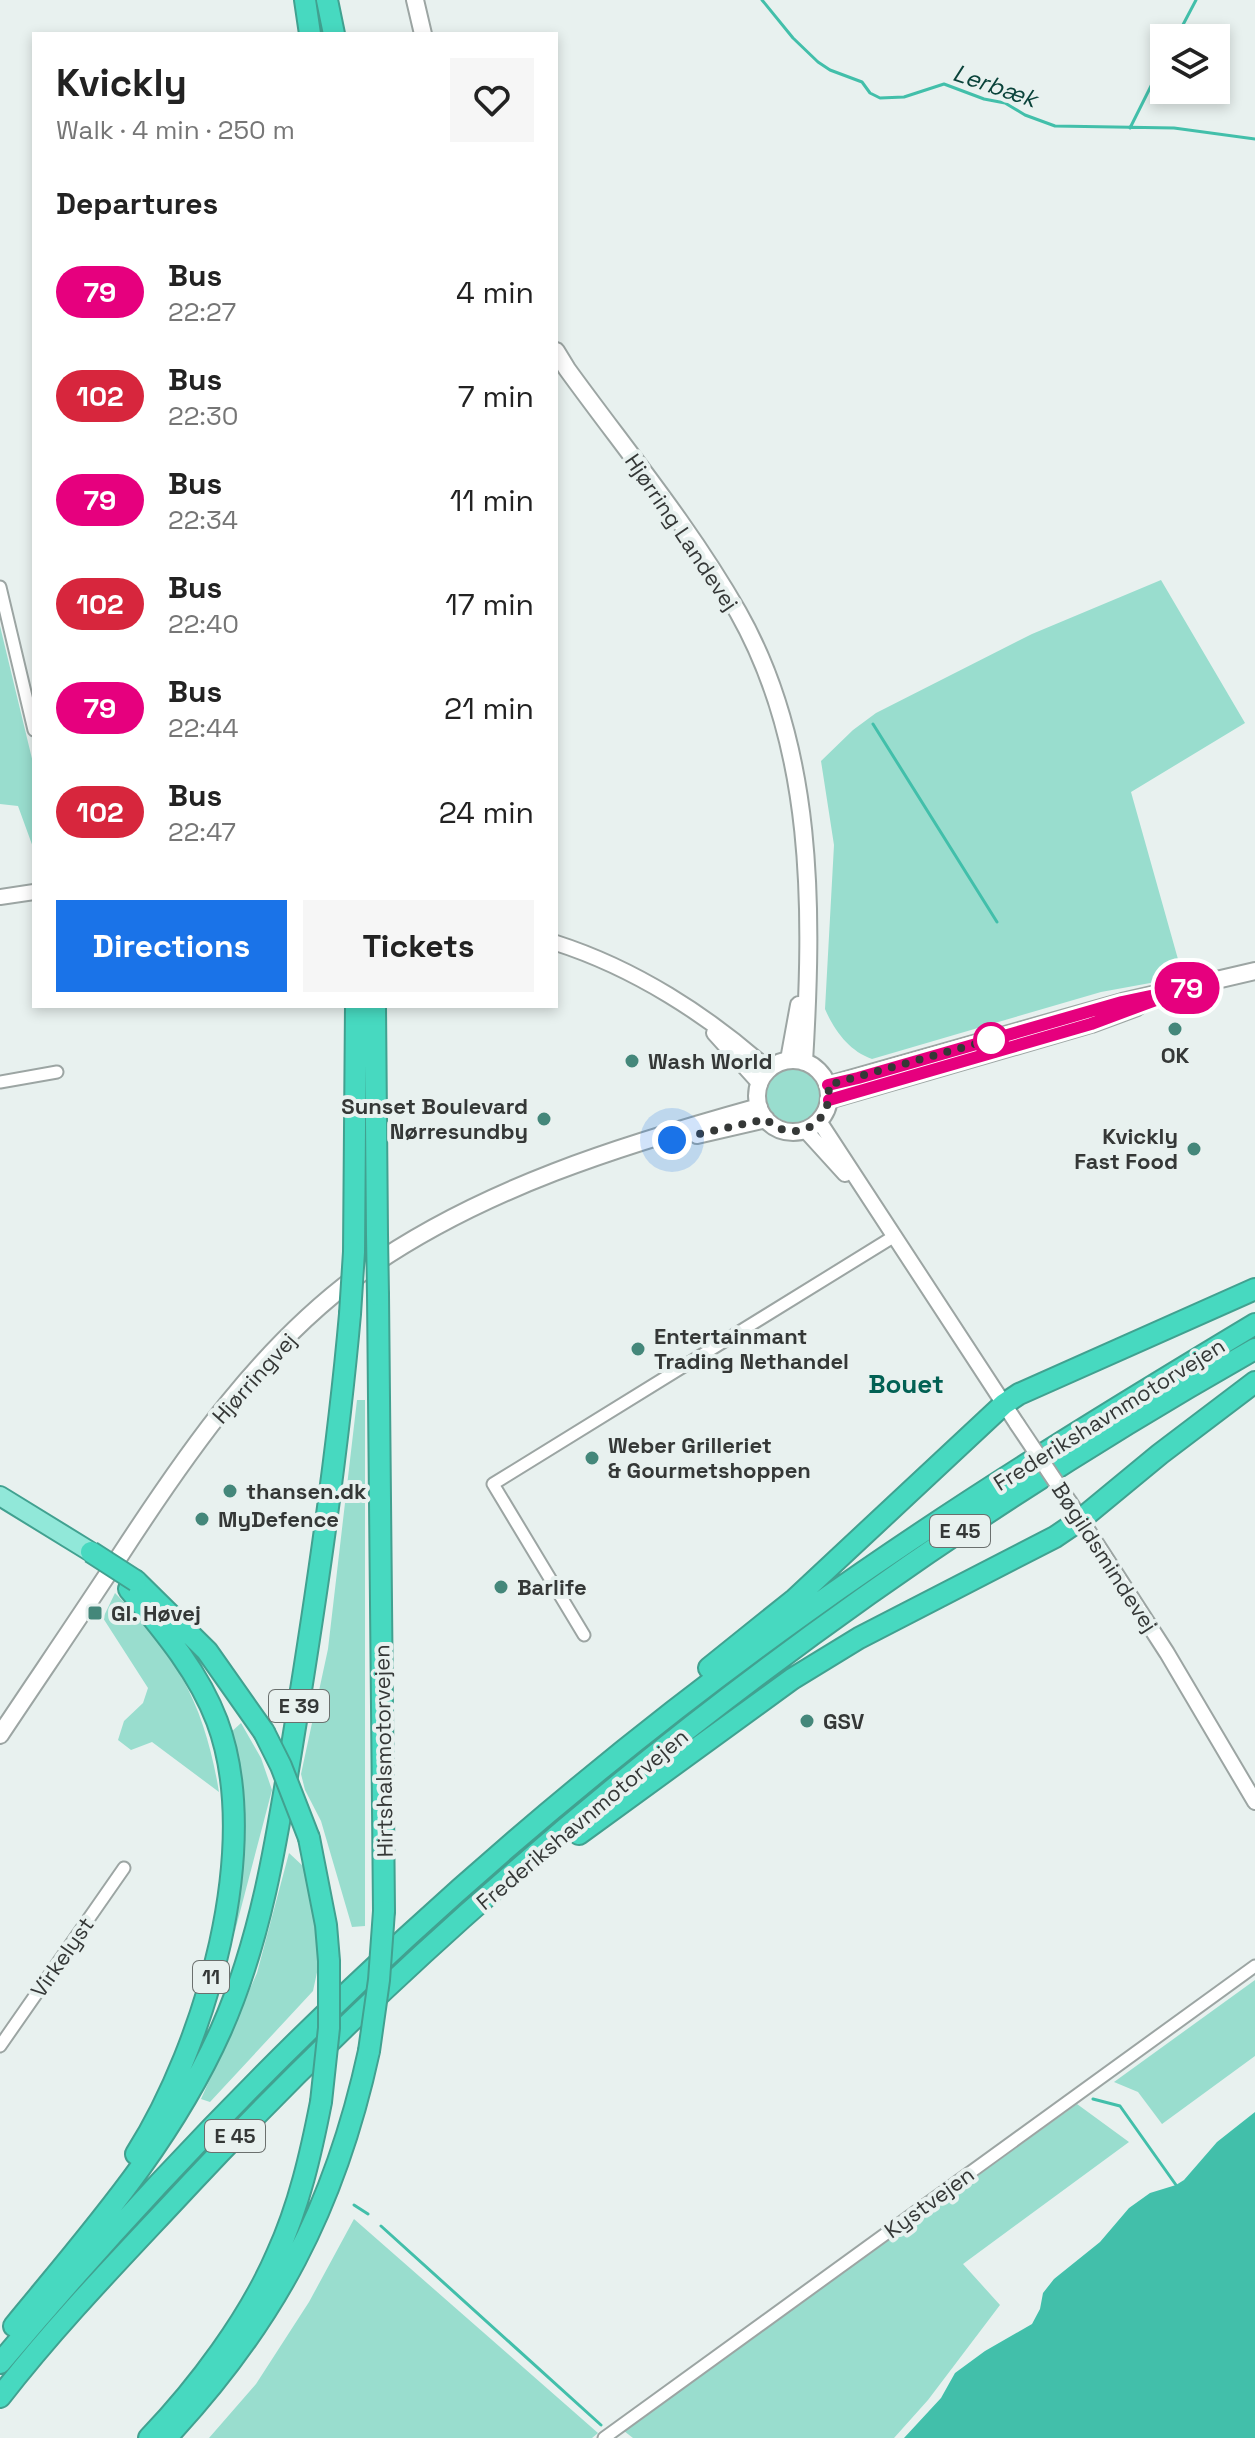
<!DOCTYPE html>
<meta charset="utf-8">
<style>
:root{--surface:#fff;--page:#f6f6f6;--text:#222;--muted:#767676;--accent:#1a73e8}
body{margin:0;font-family:"Space Grotesk",sans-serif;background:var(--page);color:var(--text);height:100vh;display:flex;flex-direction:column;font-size:30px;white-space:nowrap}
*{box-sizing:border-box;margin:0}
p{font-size:26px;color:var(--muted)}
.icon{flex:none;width:44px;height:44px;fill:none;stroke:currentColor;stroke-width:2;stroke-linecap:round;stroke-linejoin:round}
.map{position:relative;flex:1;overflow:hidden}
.panel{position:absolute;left:32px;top:32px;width:526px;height:976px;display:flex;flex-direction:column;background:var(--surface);border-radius:0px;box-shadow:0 4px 12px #0003}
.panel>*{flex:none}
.badge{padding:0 16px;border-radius:26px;font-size:28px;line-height:52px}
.tools{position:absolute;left:1150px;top:24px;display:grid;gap:16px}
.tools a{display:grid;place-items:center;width:80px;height:80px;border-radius:0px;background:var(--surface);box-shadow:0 4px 12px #0003;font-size:40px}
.you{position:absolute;width:40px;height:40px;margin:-20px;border:6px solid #fff;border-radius:50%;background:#1a73e8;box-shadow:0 0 0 12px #1a73e833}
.map>.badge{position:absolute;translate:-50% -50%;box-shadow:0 0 0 4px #fff}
h2{padding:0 24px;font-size:30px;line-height:72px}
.round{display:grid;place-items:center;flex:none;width:84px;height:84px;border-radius:0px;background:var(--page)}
.overview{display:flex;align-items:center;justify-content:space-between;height:136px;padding:0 24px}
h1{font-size:38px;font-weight:700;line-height:60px}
.cta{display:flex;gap:16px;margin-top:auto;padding:16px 24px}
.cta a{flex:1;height:92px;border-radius:0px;background:var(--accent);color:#fff;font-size:32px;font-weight:700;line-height:92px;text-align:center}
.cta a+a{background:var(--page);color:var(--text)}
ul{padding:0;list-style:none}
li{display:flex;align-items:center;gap:24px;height:104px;padding:0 24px}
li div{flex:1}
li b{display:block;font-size:30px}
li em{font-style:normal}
li .badge{min-width:88px;font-weight:700;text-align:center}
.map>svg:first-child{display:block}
.green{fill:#99ddce}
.water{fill:#42bfaa}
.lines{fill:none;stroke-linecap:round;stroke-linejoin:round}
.stream{stroke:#42bfaa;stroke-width:3}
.minor-casing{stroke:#9ca5a3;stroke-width:15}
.tertiary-casing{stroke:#9ca5a3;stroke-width:18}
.secondary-casing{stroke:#9ca5a3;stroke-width:20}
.primary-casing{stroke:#41a190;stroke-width:22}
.motorway-casing{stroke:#41a190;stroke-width:24}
.minor{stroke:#fff;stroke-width:11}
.tertiary{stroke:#fff;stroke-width:14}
.secondary{stroke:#fff;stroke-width:16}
.primary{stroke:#91e8d9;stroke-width:18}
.motorway{stroke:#47d9c0;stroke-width:20}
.tertiary-bridge-casing{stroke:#9ca5a3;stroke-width:18;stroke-linecap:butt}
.motorway-bridge-casing{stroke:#41a190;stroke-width:24;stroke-linecap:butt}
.tertiary-bridge{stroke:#fff;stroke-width:14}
.motorway-bridge{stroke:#47d9c0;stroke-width:20}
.line-casing{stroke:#fff;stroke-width:18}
.line{stroke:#e6007e;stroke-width:12}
.walk{stroke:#353837;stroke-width:8;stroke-dasharray:0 14.4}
.poi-dot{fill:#44877a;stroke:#e8f1ef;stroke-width:3}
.stop-dot{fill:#fff;stroke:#e6007e;stroke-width:4}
.labels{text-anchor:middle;stroke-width:8;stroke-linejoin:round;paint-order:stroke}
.shield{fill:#e8f1ef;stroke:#6b706e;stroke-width:2}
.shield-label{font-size:20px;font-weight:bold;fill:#353837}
.street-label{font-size:22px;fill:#353837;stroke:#e8f1ef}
.poi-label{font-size:22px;font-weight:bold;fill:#353837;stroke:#e8f1ef;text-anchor:start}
.water-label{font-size:24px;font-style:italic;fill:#0a433a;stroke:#e8f1ef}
.quarter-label{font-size:26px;font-weight:bold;fill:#026154;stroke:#e8f1ef}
</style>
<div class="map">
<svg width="1255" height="2438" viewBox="0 0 1255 2438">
<rect width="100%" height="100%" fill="#e8f1ef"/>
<path class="green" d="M1161,580l84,143 -114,69 52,185 -82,15 -229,67c-23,-8 -38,-29 -47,-50l9,-164 -13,-84 32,-31 23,-17 156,-79z
M0,626l34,141v83l-16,-44 -18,-2z
M766 1095a28 28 0 1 1 56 0a28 28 0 1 1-56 0Z
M357,1400h8v526l-13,1 -31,-106 -16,-31 -4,-16 27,-125z
M115,1593c62,61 90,113 104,199l-67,-50 -21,8 -13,-10 6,-19 19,-18 5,-15 -45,-70z
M241,1723l20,35 11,32 -37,141 10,-109 -3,-34 -13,-54z
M289,1853l15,14 11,41 4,55 -6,28 -103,111 -9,-3 56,-126z
M1255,1980v76l-93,68 -24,-32 -24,-10z
M1077,2104l52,38 -166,122 37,41 -72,95 -34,38h-261l-9,-7z
M354,2219l244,214 -6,5h-383l47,-54 53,-82z"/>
<path class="water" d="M1255,2112v326h-351l37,-40 14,-25 30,-22 47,-27 8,-15 3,-16 11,-14 46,-37 29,-34 21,-15 26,-8 8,-5 33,-38z"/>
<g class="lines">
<path class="stream" d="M762,0l31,38 25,24 12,8 32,12 8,11 10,5 24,-1 40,-13 40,15 21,4 20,12 30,11 119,2 81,11
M1176,38l20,-38
M1130,128l34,-68
M873,724l124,198
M1093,2099l27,7 56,79
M354,2205l14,9
M381,2226l220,199"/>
<g class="minor-casing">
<path id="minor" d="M0,587l34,143
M0,1082l57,-10
M584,1635l-91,-151 400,-247
M0,2046l124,-178
M604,2438l651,-472"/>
</g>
<g class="tertiary-casing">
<path id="tertiary" d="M0,897l34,-5
M556,943c78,25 152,72 213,127
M714,1033l46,51
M819,1121l198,303
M805,1130l40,44
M1070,1503l97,150 88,149"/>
</g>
<g class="secondary-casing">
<path id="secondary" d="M415,0l8,34
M556,351l11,18c58,80 122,157 171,243 77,136 75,298 66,450
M789,1060l10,-55
M757 1096a36 36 0 1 1 72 0a36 36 0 1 1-72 0Z
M828,1085l294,-83 133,-31
M829,1100l262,-76 46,-17
M697,1135l69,-16
M0,1735c40,-60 81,-120 121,-181 67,-103 141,-210 243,-283 118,-83 258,-126 395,-164"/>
</g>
<g class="primary-casing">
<path id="primary" d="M0,1496l91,56"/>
</g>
<g class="motorway-casing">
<path id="motorway" d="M305,0l5,34
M327,0l7,34
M375,1006l2,229
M354,1252l2,-246
M378,1295l6,616
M136,1581l71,70 57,81
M129,1589c34,41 69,82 88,132 47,125 -12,324 -81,433
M709,1668l86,-69 209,-195 15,-10 236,-105
M579,1834l213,-155 67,-41 196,-101 25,-17 80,-66 95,-72
M309,1838l17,87 3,36
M14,2326c78,-95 156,-182 207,-296 43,-97 58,-205 75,-309 22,-135 42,-271 54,-407
M0,2363c236,-280 506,-536 805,-750 145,-104 297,-197 450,-289
M0,2397c59,-76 127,-145 192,-215 309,-329 671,-611 1063,-833
M149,2438c49,-51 100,-119 128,-184 22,-48 34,-101 44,-152
M166,2438c109,-116 169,-231 203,-387"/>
</g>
<use href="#minor" class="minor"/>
<use href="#tertiary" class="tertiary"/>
<use href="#secondary" class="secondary"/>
<use href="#primary" class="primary"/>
<use href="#motorway" class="motorway"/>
<g class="tertiary-bridge-casing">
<path id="tertiary-bridge" d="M1017,1424l53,79"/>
</g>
<g class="motorway-bridge-casing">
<path id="motorway-bridge" d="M377,1235l1,60
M350,1314l4,-62
M91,1552l45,29
M264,1732l17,34 28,72
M369,2051l10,-71 5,-69
M321,2102l8,-74v-67"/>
</g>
<use href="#tertiary-bridge" class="tertiary-bridge"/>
<use href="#motorway-bridge" class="motorway-bridge"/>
</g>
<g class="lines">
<g class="line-casing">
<path id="line" d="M828,1085l30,-7 264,-76 66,-14 -97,36 -262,76"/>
</g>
<use href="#line" class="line"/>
<path class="walk" d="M672,1140l94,-21c28,28 69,4 62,-34l176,-49 -13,4"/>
</g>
<g class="poi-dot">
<circle cx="1175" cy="1029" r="8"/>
<circle cx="632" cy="1061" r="8"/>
<circle cx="544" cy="1119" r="8"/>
<circle cx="1194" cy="1149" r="8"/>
<circle cx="638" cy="1349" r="8"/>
<circle cx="592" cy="1458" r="8"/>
<circle cx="230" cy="1491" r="8"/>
<circle cx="202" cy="1519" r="8"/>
<circle cx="501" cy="1587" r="8"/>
<rect x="87" y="1605" width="16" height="16" rx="4"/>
<circle cx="807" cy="1721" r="8"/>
</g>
<circle class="stop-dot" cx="991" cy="1040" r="16"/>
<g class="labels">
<g class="shield">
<rect x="930" y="1515" width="60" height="32" rx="6"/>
<rect x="269" y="1690" width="60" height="32" rx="6"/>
<rect x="193" y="1961" width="36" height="32" rx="6"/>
<rect x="205" y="2120" width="60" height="32" rx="6"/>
</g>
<g class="shield-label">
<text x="960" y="1538">E 45</text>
<text x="299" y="1713">E 39</text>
<text x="211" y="1984">11</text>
<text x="235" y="2143">E 45</text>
</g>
<g class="street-label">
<text transform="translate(682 532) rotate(56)" y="8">Hjørring Landevej</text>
<text transform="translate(254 1378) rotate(-48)" y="8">Hjørringvej</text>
<text transform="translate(1109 1414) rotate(-32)" y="8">Frederikshavnmotorvejen</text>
<text transform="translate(1105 1557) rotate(57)" y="8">Bøgildsmindevej</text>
<text transform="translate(383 1751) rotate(-91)" y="8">Hirtshalsmotorvejen</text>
<text transform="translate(582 1819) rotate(-40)" y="8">Frederikshavnmotorvejen</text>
<text transform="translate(62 1957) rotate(-55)" y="8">Virkelyst</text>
<text transform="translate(929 2202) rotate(-36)" y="8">Kystvejen</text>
</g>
<g class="poi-label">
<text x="1175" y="1063" text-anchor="middle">OK</text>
<text x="648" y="1069">Wash World</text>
<text x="528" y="1114" text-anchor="end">Sunset Boulevard<tspan x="528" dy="25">Nørresundby</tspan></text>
<text x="1178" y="1144" text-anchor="end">Kvickly<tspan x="1178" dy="25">Fast Food</tspan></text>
<text x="654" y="1344">Entertainmant<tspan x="654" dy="25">Trading Nethandel</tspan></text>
<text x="608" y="1453">Weber Grilleriet<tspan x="608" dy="25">&amp; Gourmetshoppen</tspan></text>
<text x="246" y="1499">thansen.dk</text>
<text x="218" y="1527">MyDefence</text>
<text x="517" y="1595">Barlife</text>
<text x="111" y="1621">Gl. Høvej</text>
<text x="823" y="1729">GSV</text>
</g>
<g class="water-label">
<text transform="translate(995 86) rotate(19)" y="8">Lerbæk</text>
</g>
<g class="quarter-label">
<text x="906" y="1393">Bouet</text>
</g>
</g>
</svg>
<div class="tools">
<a><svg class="icon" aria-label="layers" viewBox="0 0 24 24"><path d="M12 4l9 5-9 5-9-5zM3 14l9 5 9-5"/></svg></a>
</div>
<div class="you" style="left:672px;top:1140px"></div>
<b class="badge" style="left:1187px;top:988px;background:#e6007e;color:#fff">79</b>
<section class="panel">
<div class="overview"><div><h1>Kvickly</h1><p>Walk · 4 min · 250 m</p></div><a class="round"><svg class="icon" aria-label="heart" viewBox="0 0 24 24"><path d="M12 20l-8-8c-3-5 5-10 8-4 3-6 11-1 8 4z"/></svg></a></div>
<h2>Departures</h2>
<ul>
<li><span class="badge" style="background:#e6007e;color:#fff">79</span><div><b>Bus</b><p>22:27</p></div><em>4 min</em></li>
<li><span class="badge" style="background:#d7263d;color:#fff">102</span><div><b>Bus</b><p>22:30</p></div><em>7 min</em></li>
<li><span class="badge" style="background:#e6007e;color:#fff">79</span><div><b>Bus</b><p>22:34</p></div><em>11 min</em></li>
<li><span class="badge" style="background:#d7263d;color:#fff">102</span><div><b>Bus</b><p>22:40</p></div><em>17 min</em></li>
<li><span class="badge" style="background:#e6007e;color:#fff">79</span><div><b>Bus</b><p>22:44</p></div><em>21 min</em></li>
<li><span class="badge" style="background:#d7263d;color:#fff">102</span><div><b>Bus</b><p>22:47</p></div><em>24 min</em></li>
</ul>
<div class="cta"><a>Directions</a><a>Tickets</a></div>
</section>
</div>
